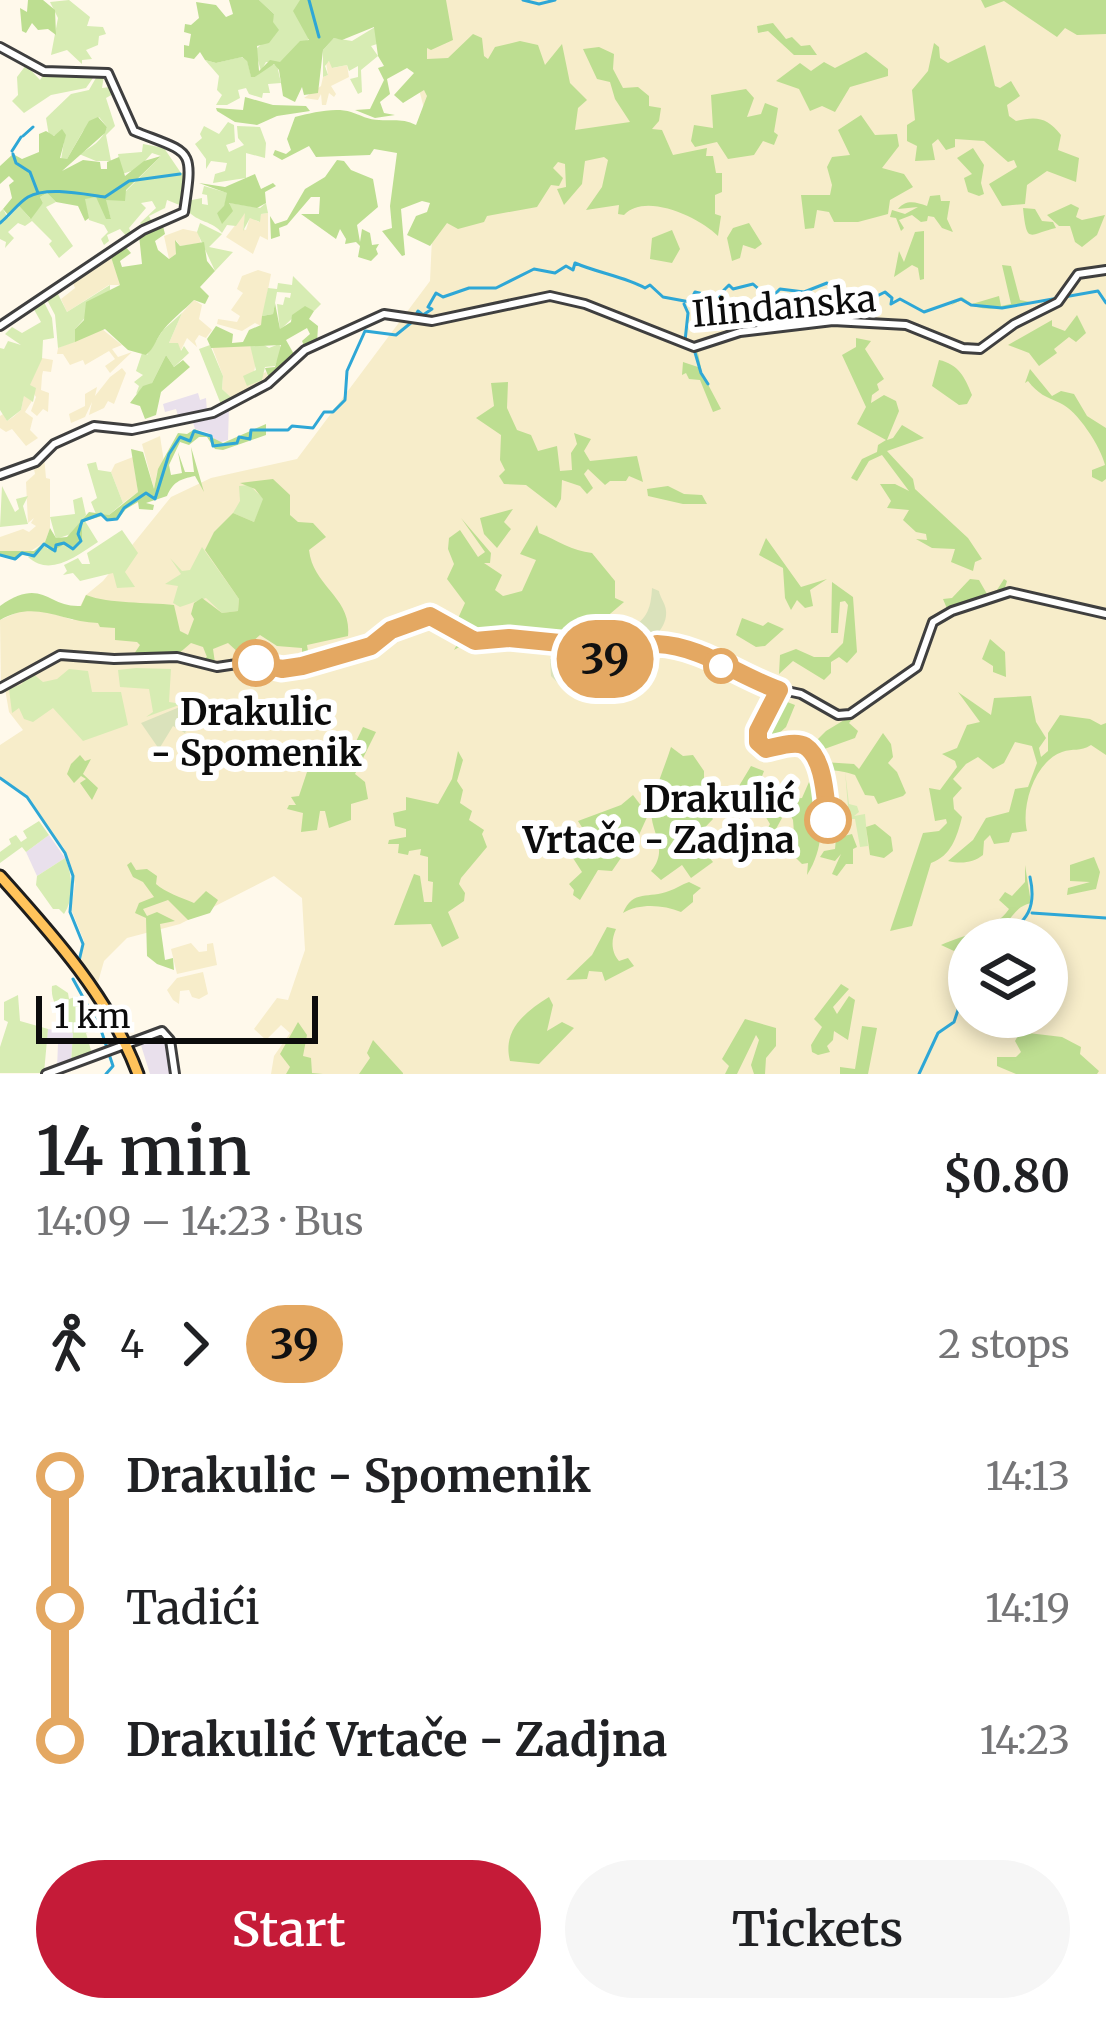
<!DOCTYPE html>
<meta charset="utf-8">
<style>
:root{--surface:#fff;--page:#f6f6f6;--text:#202124;--muted:#757577;--accent:#c51b38}
body{margin:0;font-family:Merriweather,serif;background:var(--page);color:var(--text);height:100vh;display:flex;flex-direction:column;font-size:45px;white-space:nowrap}
*{box-sizing:border-box;margin:0}
p{font-size:39px;color:var(--muted)}
.icon{flex:none;width:66px;height:66px;fill:none;stroke:currentColor;stroke-width:2;stroke-linecap:round;stroke-linejoin:round}
.map{position:relative;height:1074px;overflow:hidden}
.sheet{display:flex;flex-direction:column;background:var(--surface);flex:1}
.sheet>*{flex:none}
.badge{padding:0 24px;border-radius:39px;font-size:42px;line-height:78px}
.fabs{position:absolute;left:948px;top:918px;display:grid;gap:24px}
.fabs a{display:grid;place-items:center;width:120px;height:120px;border-radius:50%;background:var(--surface);box-shadow:0 6px 18px #0003;font-size:60px}
.scale{position:absolute;left:36px;bottom:30px;width:282px;box-sizing:border-box;padding-left:12px;border:6px solid #0c0c0c;border-top:0;font-size:33px;line-height:42px;white-space:nowrap;color:#0c0c0c;-webkit-text-stroke:9px #fff;paint-order:stroke}
.map>.badge{position:absolute;translate:-50% -50%;box-shadow:0 0 0 6px #fff}
.legs{display:flex;align-items:center;gap:18px;height:132px;padding:0 36px;font-size:39px}
.legs p{margin-inline-start:auto}
.overview{display:flex;align-items:center;justify-content:space-between;height:204px;padding:0 36px}
h1{font-size:66px;font-weight:600;line-height:90px}
.primary-button{display:flex;gap:24px;margin-top:auto;padding:24px 36px}
.primary-button a{flex:1;height:138px;border-radius:72px;background:var(--accent);color:#fff;font-size:48px;font-weight:600;line-height:138px;text-align:center}
.primary-button a+a{background:var(--page);color:var(--text)}
ul{padding:0 36px;list-style:none}
li{display:flex;align-items:center;gap:42px;height:132px;font-size:45px}
li i{display:grid;place-items:center;width:18px;height:100%;margin:0 15px;background:currentColor}
li i::after{content:'';width:30px;height:30px;margin:-15px;border:9px solid;border-radius:50%;background:var(--surface)}
li p{margin-inline-start:auto}
li:first-child i{background:linear-gradient(#0000 50%,currentColor 0)}
li:last-child i{background:linear-gradient(currentColor 50%,#0000 0)}
.map>svg:first-child{display:block}
.industrial{fill:#e9e0ec}
.farmland{fill:#f7edca;fill-rule:evenodd}
.green{fill:#d7ecb3}
.forest{fill:#bdde91}
.cemetery{fill:#dae2bb}
.lines{fill:none;stroke-linecap:round;stroke-linejoin:round}
.stream{stroke:#2ea7d6;stroke-width:3}
.minor-casing{stroke:#3f3f3f;stroke-width:12}
.major-casing{stroke:#1d1d1d;stroke-width:15}
.minor{stroke:#fff;stroke-width:6}
.major{stroke:#ffc35b;stroke-width:9}
.line-1-casing{stroke:#fff;stroke-width:27}
.line-1{stroke:#e4a862;stroke-width:18}
.stop-1-dot{fill:#fff;stroke:#e4a862;stroke-width:6}
.labels{text-anchor:middle;stroke-width:12;stroke-linejoin:round;paint-order:stroke}
.street-label{font-size:36px;fill:#0c0c0c;stroke:#fff}
.stop-label{font-size:36px;font-weight:bold;fill:#0c0c0c;stroke:#fff}
</style>
<div class="map">
<svg width="1106" height="1074" viewBox="0 0 1106 1074">
<rect width="100%" height="100%" fill="#fff9eb"/>
<path class="industrial" d="M198,393l2,7 6,-2 1,14 -28,7 -3,-10 -11,3 -2,-8z
M229,406l-1,34 -10,3 -9,-10 -14,-4 -3,-10z
M49,835l16,23 -28,18 -11,-24z
M48,1029l25,4 -2,30 -14,6 1,-26 -12,-1z
M164,1033l5,13 4,28h-23l-10,-32z"/>
<path class="farmland" d="M395,0h711v1074h-835l3,-18 16,-23 -9,-8 -15,15 -12,-11 23,-31 11,2 17,-50 -3,-52 -28,-22 -94,48 -53,14 -23,23 -6,21 -19,-18 5,-23 -13,-32 4,-25 -11,-36 -21,-25 -16,-28 -27,-18v-32l23,-15 -14,-18 -4,-23 -4,-3 -1,-66 25,-11 17,1 31,10 13,-25 17,-14 68,-84 40,-19 86,-19 133,-178 6,-128zM969,939h78v78h-78z
M330,61l3,7 14,-3 2,12 -18,9 5,8 -2,3 -5,-4 -3,12h-4l-1,-11 -3,6 -14,-2 17,-12 2,-9 5,-2 -2,-12z
M246,211l-3,18 3,1 4,-13 9,5 2,-8 7,-1v27l-8,-4 -7,18 -27,-17z
M183,229l15,3 3,11 -21,3 -4,-6v14l-7,5 -5,-23z
M111,257l10,28h-12l-42,27 -6,-13 14,-11 -3,-7z
M258,270l13,4 -10,52 -6,-3 -13,8 -25,-7 1,-5 19,3 3,-6 -9,-6 12,-17 -6,-4 5,-13z
M194,300l8,5 -3,14 13,11 -6,8 -7,-3 -4,6 2,6 -10,-9 -7,14 -11,-9 13,-30z
M102,329l20,16 -10,4 6,8 14,-5 -22,21 -5,-7 10,-7 -6,-8 -24,14 -2,-5 -13,5 -7,-11h-6l1,-6z
M250,345l6,17 -2,10 6,3 6,-3 4,9 -36,19 -12,-11 1,-13 -11,-29z
M42,358l11,2 -2,12 -8,-1 -1,5 -1,14 8,3 -1,19 -5,-3 -6,7 -6,-5 5,-14 -7,-11z
M122,368l4,5 -12,31 -6,-3 -4,7 -15,7 3,-13 -7,15 -14,6 -2,-9 16,-8v-12l12,-7 -2,9 15,-19z
M24,395l8,6 -7,11 8,6 -3,12 8,8 -12,8 -14,-17 -6,3 -6,-4v-12l3,-2 4,7 6,-4 8,-7z
M160,436l4,26 -7,11 -3,16 -12,-45z
M44,456l2,22 4,1v49l-5,14 -16,10 -29,-1v-14l23,-8 6,3 7,-6 -5,-3 3,-5 -6,5 -2,-41 9,-8 -2,-10z
M133,457l5,35 -15,11 -12,-31 4,-8z
M191,943l8,9 8,-1v-7l6,-1 4,22 -40,9 -6,-25z
M203,972l5,22 -9,5 -7,-2 -3,-7 -9,1 -1,13 -6,-4 -6,-10 10,-12z"/>
<path class="green" d="M69,0l21,17 -3,9 16,1 3,7 -7,2 -1,9 -12,5 6,9 -10,1v4l-15,-14 -16,5 7,-37 -8,-16z
M259,0h41l4,27 6,11 -30,25 -14,-1 -5,9 -6,-21 9,-8 10,-28z
M375,27l2,17 -6,2 7,10 -17,14 1,22 -4,2 -8,-15 8,-2v-11l-9,5 -2,-6 -15,3 -3,-7 -4,5 3,9 -5,2v-27l11,-12 18,3z
M241,57l6,3 4,16 4,1 16,-13 6,1 4,18 -13,1 2,9h-7l-1,5 -13,-4 -3,-6 -8,2 2,8 -13,7h-11l6,-10 -5,-5 2,-14 -14,-16 11,3z
M26,65l14,15 5,-7 48,5 -7,10 -35,7 -27,18 -12,-12 6,-6 -1,-18z
M104,75l-2,13 8,-1 3,7 -7,4 9,28 -9,9 5,26h-15l-17,-7c13,-7 23,-13 28,-27l-8,-10 -16,14 -16,28 -6,1 4,-25 -16,1 -3,-18 25,-24 18,-4 8,-14z
M228,122l6,3 1,17 -9,3 3,7 15,-7 -6,-7 -1,-12 23,1 6,16 -1,15 -19,-5v25l-33,5 2,-9 10,-3 2,-8 -16,-2 -5,8v-10l-11,-15 7,-6 -2,-4 4,-8 15,8z
M143,144l21,4 17,25 8,-3 -7,36 -15,-6 -2,8 -16,8 4,8 -9,4 -4,-5 16,-15 -4,-7 -11,2 5,5 -17,20 3,7 -4,3 -8,-9 -13,6 2,6 -5,4 -3,-6 7,-7 -4,-7 -15,-5 -5,-22 12,-1 15,22 -6,-19 19,-7 37,-37 -9,-3 -14,16 -16,5 -4,-20 24,-2z
M204,186l24,7 -4,14 -7,6 13,-10 30,5 6,-5 2,10 -7,1 -1,8 -10,-4 -7,13 2,-18 -9,13 -9,-1 -5,8c-9,-12 -25,-11 -34,-22l-1,-10 15,-3v6l6,1 -1,-10 -5,-1z
M47,193l9,9 -10,5 27,39 -14,12 -10,-14 3,-3 -20,-20 -7,5 -7,-3 -10,9 6,6 -9,10 1,-6 -6,-3v-15l5,-3 -5,1v-10l3,-3 5,9 11,-12 11,12 13,-15 -3,-6z
M200,223l22,11 -13,13 24,5 -18,19 -18,-39z
M293,276l28,28 -7,7 -10,-4 -24,23 -3,-26 6,1 2,-8 5,1 1,-5 -14,-1 -4,22 -11,2 6,-28 9,1 1,-6 14,2z
M110,285v5l-35,39v13l-17,6 -3,-33 -10,-19 11,-6 11,22z
M42,298l10,20 2,20 -11,2 -1,19 -12,26 6,3 -3,14 -9,-6 -3,14 -14,11 -7,-11v-62l4,1 4,-8 13,4 -16,-11 7,-7 10,6 19,-11 -10,-18z
M182,313l-13,30h9l3,8 3,-5 5,7 -15,14 -8,-12 -14,28 -16,11 3,-8 -5,-4 9,-7 -7,-4 6,-18 5,2 16,-25z
M262,344l7,4 10,-4 3,5 -7,17 -10,1 -3,13 -15,6 -4,-10 13,-6 -6,-25z
M210,345l13,31 -1,13 12,11 -12,7 -23,-58z
M96,462l2,8 13,2 12,31 -14,12 -13,-1 -5,-12 6,-4 -10,-34z
M249,485l15,14 -10,23 -21,-9 7,-12 -1,-15z
M2,486l13,26 4,-3 -3,-10 12,-3 -5,10 5,18 -28,3z
M82,497l4,18 -15,19 -15,5 -6,-22 25,-3 -2,-14z
M85,521l13,21c-23,15 -48,35 -70,15l7,-1 9,-11 4,4 15,-4 11,5 8,-9 -1,-18z
M122,530l16,23 -13,19 10,15 -18,1 -4,-15 -33,8 -7,-8 -10,2 4,-4 -3,-6 14,-7 4,6h8l-3,-11z
M202,547l37,52 -1,12 -16,2 -16,-15 -26,9 -7,-4 5,-17 -13,-2 16,-10 -11,-16 12,13 8,-1z
M136,668l35,1 -2,33 13,2 -36,13 7,-5 -4,-23 -29,-2 -2,-17z
M69,669l19,2 4,21h29l7,33 -45,16 -30,-33 -20,14 -9,-3 -5,-11 -7,5 -3,-24 13,-5 4,-9 6,-2 11,9 14,-3z
M845,771l4,33 8,2 2,6 -5,4 11,-2 3,32 -8,1 -5,-28h-6z
M39,821l10,14 -23,17 -4,-5 -22,16v-11l11,-8 -2,-5 7,-4 5,7 6,-4 -4,-7z
M65,858c8,17 9,41 -1,56l-5,-5h-6l-17,-24 1,-9z
M56,985l12,8 1,6 9,-3 20,32 -12,5 6,21 -21,9 2,-30 -10,-2c1,-19 -13,-26 -11,-45z
M18,995l2,26 28,8 -4,44h-44v-26l8,-25 -4,-2v-18z"/>
<path class="forest" d="M28,0h15l12,10 1,25 -8,-6 -10,1 -6,-7 -6,10 -4,-2 -2,-23 7,4z
M229,0h30l15,14 -1,8 6,8 -10,13 -12,3 2,25 11,-11 10,2 20,-21 9,-1 -16,-29 7,-11h146l7,40 -22,10 -4,-2v11l21,-1 25,-24 9,4 2,18 4,3 7,-12 25,-6 18,4 7,20 17,-21 8,39 17,17 -9,8 -3,22 55,-8 -15,-23 -5,-17 -13,-3 -14,-30 16,-2 15,7 -1,15 10,19 15,-1 11,9v10l12,2 -2,13 -7,8 10,1 11,25 34,-7 -1,8h7l3,17h6v19l-7,3v19l6,2 -3,20c-19,-19 -73,-44 -94,-21l-6,-1 1,-9 -33,5 16,-23 6,-27 -4,-3 -19,4 -3,23 -18,21 -7,-16 9,-2 -1,-23 -7,-2 -5,6 10,10 -4,8 -8,-1 -14,22 -50,9 -3,6 -26,7 -11,-6 -17,23 -23,-11 9,-19 11,-4 3,-9 -8,-2 -21,8 4,46 -3,1 -20,-25 10,-3 -2,-22 7,-53 -23,-4 -4,6 -54,2 -7,-11 -27,14 -9,-5 2,-5 11,4 5,-4 -4,-11 8,-22c17,-4 39,-10 56,-5 9,3 18,8 28,8 14,1 24,-2 37,5l11,-29 -3,-6 -21,13 -9,-8 20,-22 -7,-5 -20,11 3,15 -10,8 4,11 11,2 -20,3 -20,-8 15,-1 14,-29 -6,-12 6,-2 -6,-10 -4,-29 -32,13 -8,-2 -11,12 -5,43 -14,2 -2,-8 -7,15 -12,-6 -4,-26 -5,-6 -19,13h-4l-4,-16 -5,-4 -26,6 -11,-3 -5,-8 -6,7 -10,-2v-12l5,1 2,-12 -7,-2 1,-8 6,1 8,-7 -3,-16 20,3 10,12 7,-3z
M981,0h125v34l-29,1 -12,-7 -8,9 -53,-36 -19,7z
M773,23l13,16 6,-2 9,9 9,-1 7,10h-23l-26,-24 -10,2 -1,-7z
M934,43l5,4 1,11 8,5 37,-18 10,41 5,2 11,-7 9,15 -13,9 2,11 7,5c22,-5 31,-3 45,14l-3,15 21,8 -3,24 -29,-11 -20,14 -2,19 -23,2 -13,-22 28,-17 -3,-7 -6,2 -24,-21 -29,-2v8l-9,3 -8,-11 -6,5 3,16 -20,1 2,-15 -10,-5v-16l8,-5 -3,-30 16,-19z
M866,52l22,17v7l-38,11 -15,25 -13,-6 -12,5 -11,-22 -23,-8 24,-18 11,8 13,-9 11,6z
M746,89l8,9 -7,19 14,-3 4,-11 13,5 -4,24 4,3 -4,10 -11,-4 -9,14 -26,4 -11,-17 -22,5 -4,-6 3,-16 19,3 -2,-33z
M245,97l28,8 33,1 4,5 -33,5 -20,9 -22,-3 -18,-11 -1,-3 27,2z
M861,115l14,20 22,-1 2,12 -17,22 22,6 9,13 -23,13 -2,14 -30,8h-24l-5,-10 -12,-2 -3,18 -9,1 -4,-34h29l2,-10 -5,-18 5,-10 18,-2 -12,-25z
M98,117l9,10 -2,6 -43,38 21,-11 17,2 1,7h6v-7l12,-5 6,19 19,-15 17,-5 -35,34 -1,11 -19,-1 5,19h-5l-10,-22 -11,2 4,19 -4,3 -7,-15 -22,-4 -9,-9 -7,4 3,6 -12,16 -12,-13 -11,9 -5,-6 9,-11 -3,-13 5,-4 -5,-5 -9,8v-18l13,-12 9,5 17,-7v-18l7,-3 8,5 8,-7 4,6 -6,23 7,1 22,-38z
M973,148l11,17 -3,18 3,11 -5,2 -11,-4 -4,-14 8,-4 -15,-16z
M337,160l7,1 7,9 22,9 5,28 -21,18 3,17 2,-13 8,4 2,12 7,-1 -3,5 2,5 -7,7 -13,-4 2,-11 -4,-4 -11,2 1,-5 -6,-10 -4,10 -35,-25h18l1,-17h-9l-24,28 -8,3 1,8 -9,3 -1,-23 5,8 12,-4 18,-31 20,-12z
M255,174l6,15 12,-6 3,3 -11,6 1,11 -9,5 -28,-5 4,8 -11,13 -5,-11 7,-7 3,-13 -28,-10 26,4z
M940,195l1,6h9l-3,18 6,13 -11,-4 -8,-11 -6,-1 -1,5 -6,1 -9,-7 -13,5 5,8 -3,3 -5,-13 -6,-1 2,-7 13,4 13,-7 -20,2c8,-10 18,-7 29,-3l3,-10z
M1071,204l8,4 -3,9 6,3 23,-5 -8,20 -15,12 -7,-5 -5,-16h-11l-12,-11z
M1023,208l12,1 7,12 11,1 3,6c-27,6 -29,18 -33,-20z
M162,222l3,12 -10,7 3,9 11,9 7,-5 -1,-14 5,6 24,-4 3,19 8,10 -15,16 9,9 -4,8 -11,-4c-11,11 -21,18 -30,29 -8,9 -9,19 -18,26l-18,-5 -23,-21 -30,13v-13l9,-9 2,-18 34,-17 -9,-28 13,-12 7,8 -11,8 2,6 20,-3 -3,-29z
M749,223l13,21 -7,5 -12,-4 -3,13 -8,3 -5,-23 6,-10z
M672,230l8,19 -8,14 -22,-4 2,-21z
M924,231v48l-4,1 -2,-12 -6,-3 -18,12 5,-26 5,11 11,-30z
M1002,265l9,1 9,34 10,2c-25,5 -46,13 -69,-2l-11,6 12,-9 10,7 27,-8 2,10 10,-2z
M275,303l5,26 11,-7 1,-7 13,-9 9,5 -5,8 9,7 -1,17 -12,5 -3,-7 8,-7 -3,-6 -21,12 9,16 -25,25 -5,-13 10,-1 6,-22 -70,3 -4,-9 9,-13 17,8 -1,9 11,-1 6,-12 12,-5 1,-9 11,-2z
M1077,315l9,18 -10,9 -7,-5 -15,12 3,4 -18,13 -10,-13 -21,-8 44,-25v6l13,5z
M856,338l15,3 -6,8 19,30 -7,5 2,6 -7,5 -1,8 13,-8 12,6 3,10 -12,29 6,-2 9,-13 22,13 -37,13 26,28 2,10 53,49 14,21 -7,3 -2,9 -22,-9 4,-13 -23,-1 -16,-9 11,1 -1,-6 -10,-2 -13,-12 6,-10 -22,-2 4,-7 -11,-17h15l14,7 -27,-36 -13,6 -12,20 -6,-3 11,-19 15,-7 1,-7 8,-5 -29,-16 9,-17 -24,-52 14,-8z
M697,348l5,25 19,36 -8,3 -13,-32 -11,-1 -3,-6 -4,2 1,-13 15,5z
M166,355l8,12 9,-7 7,7 -29,25 -5,23 -11,4 -5,-13 -10,-3 13,-17 9,-3z
M939,360c19,4 26,17 33,35l-5,9 -8,1 -27,-19z
M1030,369l22,27 9,-5 13,3 13,22 19,12v51l-4,3 -10,-5v-7l13,-5c-4,-18 -28,-55 -45,-62 -14,-6 -22,-9 -32,-22l-3,2z
M508,382l-1,26 10,22 14,5 7,16 19,-5 3,25 12,-1 -1,-17 6,-9 -3,-11 17,6 -7,12 6,10 47,-5 6,26 -14,-6 -3,5h-16l-5,4 -17,-16 -4,5 9,14 -6,6 -7,-8 -18,-6 -1,19 -5,9 -30,-23 -22,-1 -5,-8 6,-6 -5,-10 1,-25 -25,-17 18,-12 -3,-23z
M266,424v11l-43,15 -8,-1 -8,-12h-8l-10,8 -9,-3 -11,23 2,10 11,-2 -4,-21 7,20h9l-3,-25 13,45 -9,-16c-15,3 -22,6 -28,20l-21,7 8,2 -1,5 -14,-1 -1,-7 -12,7 -7,9 -11,3 -6,-5 -20,6v18l-8,10 -11,-5 -11,6 -8,-6 -9,11 -14,-1 -5,5 -16,-4v-5h34l11,-9 5,-14 6,10 11,-1 22,-25 20,3 29,-23 -7,-43 12,3 11,37 4,-20 20,-36 9,1 8,-5 28,14z
M273,479l17,16v20l8,7 15,1 13,14 -17,13c4,37 43,47 39,86l-41,9 2,12 -7,1v-10l-25,-2 -17,-11 -7,6 2,6 -15,7 -12,-11 -15,6 2,14 -14,-3 6,-3 -4,-10 -12,-4 -14,12 -45,2 8,-12 -3,-3 -22,-2v-12l-15,-1 -2,-4c-36,-1 -63,-24 -98,-3v-14c43,-30 47,2 81,0l5,-11c24,9 60,7 88,10l6,26 8,4 6,-16 -3,-5 3,-11 8,-5 20,15 16,-2 1,-12 -34,-49 9,-18 19,-19 21,9 9,-23 -8,-10 -15,-6z
M668,486l16,8 18,1 5,9h-24l-35,-8 -1,-7z
M513,509l-9,13 7,7 -14,19 -13,-14 -4,-16z
M461,518l30,35 -1,10h-6l18,12 -7,15 8,6 19,-5 14,-31 -16,-6 17,-29 2,8c18,7 33,18 53,20l23,28v17l9,4 -53,45 -73,-8 -24,5v5l-13,-3 -7,4 8,-15 -7,-10 10,-22 -18,-24 7,-15 -6,-15 1,-11 11,-8 18,27 7,-5z
M766,538l35,49 26,-8 -17,11 3,16 -8,2 -8,-8 -6,10 -6,-12 -2,-30 -24,-13z
M970,579l9,1 8,14 10,-4 7,-11 3,2 -3,10c-15,10 -38,14 -56,20l-5,-12 9,-1z
M832,582l21,15 4,55 -10,11 -8,-6 -8,5v11l-7,7 -31,-19 -14,13 1,-19 16,-6 18,8h15l14,-14 5,-38 -3,-4 -5,1 -2,31h-7z
M742,618l21,8 5,-4 16,7 -19,17 -9,1 -20,-12z
M990,639l15,13 1,25 -13,-5v-6l-11,-7z
M958,692l33,23 3,-17 37,-2 5,26 10,16 -7,10 2,9 7,-6v-18l12,-18 30,4 11,6 5,-2v32l-15,-10c-11,7 -18,3 -29,7 -28,10 -41,55 -35,79l-15,2 -3,9 -15,2 -4,-9 -6,6 -1,14c-10,8 -22,9 -35,6l25,-21 13,-22 23,-6 6,-23 13,-2 9,-24 -5,-17 -17,-4 -11,21 -11,6 -15,-12 -12,7 -13,15 9,9 -9,10 1,11 8,8c-5,20 -11,39 -31,46l-19,63 -22,5 33,-98 16,-2 8,-8 -1,-4 -11,2 -6,-33 11,2 17,-23 -2,-6 -13,-7 15,-6 10,-23 13,-3z
M777,698l18,7 -9,22 -13,12v8l-8,1 -6,-7 10,-35z
M859,711l-10,12 9,8 -3,7 -39,14v4l7,6 31,2 5,5 24,-36 8,11 2,13 -5,6 9,9 9,21 -3,3 -25,8 -4,-8 -9,-1 -10,-20c-27,-10 -28,5 -46,-27l17,-17z
M363,727l13,5 -21,42 10,8 3,17 -17,5v16l-22,8 -4,-17h-5l-3,19 -16,2 2,-19 -16,-4 2,-4h7l-5,-8 8,-1 16,-48 10,-3 24,11z
M671,747l12,9 10,-1 11,16v25l14,9 -9,9 4,5 -19,20 19,23 -22,16 -9,-13 -21,15 -10,-9c20,-24 -4,-41 1,-66 4,-19 13,-39 19,-58z
M458,751l5,9 -6,21 6,9 -3,13 12,8 -3,9 15,10 -2,4 5,13 -26,31 -2,6 6,9 -1,8 -16,11 11,26 -17,9 -11,-23 -37,1 20,-51 6,2 4,26h8l1,-20 -5,-1v-24l-8,-2 1,-6 -12,2 -1,4 -10,-2 1,-9h-11l1,-4 17,-3v-8l-11,-3 -2,-13 13,-3v-13l32,7 14,-25z
M80,755l5,6 6,-2 -8,15 15,14 -6,12 -12,-17 6,-4 -5,-3 -7,7 -7,-9 4,-10z
M751,766l13,5 -5,13 23,34 -16,29 -5,-5 9,-18 -6,-10 2,-8 -7,-2 -8,7 -14,-12 -1,-8z
M809,782l4,8 10,4c-3,29 2,53 -16,81l1,-12 -6,1 -6,-6 -3,-38 -11,-20 20,-2z
M633,795l15,20 -19,42 -6,-2 -11,16 -14,-1 -18,30 -7,-5 1,-5 -5,-6 13,-12 -11,-17 19,-15 -12,-19 43,-16z
M875,824l16,13 2,14 -9,7 -14,-3 -4,-28z
M852,834l5,13 -4,2v15h-7l-9,12 -5,-2 9,-20 -6,7 -15,-4 4,-6 11,-2 1,-11z
M1094,857l6,15 -4,17 -29,6 1,-7 22,-6 -20,-1v-16z
M131,862l5,8 11,-1 10,7 -1,8c9,8 26,14 38,19l12,-12 12,9 -8,13 -22,7 -20,-20 -25,9 4,7 10,-4 18,9 -15,3 5,36 8,-2 1,12 -17,-6 -10,-8 -1,-38 -11,-5 4,-10 15,-6 -11,-15 -10,-5 -6,-12z
M1025,865l6,38c-17,4 -18,16 -31,26 -15,10 -30,10 -46,22l-13,-6c24,-11 53,-14 68,-36l-10,-9 6,-8 7,4 13,-14z
M689,882l12,6 -8,7v7l-12,10c-18,-7 -41,-9 -58,1 10,-24 26,-14 46,-22 7,-2 13,-7 20,-9z
M607,927l9,2c-5,11 -5,23 3,32l9,-3 6,8 -29,15 -3,-9 -13,-1 -2,8 -21,1 26,-25z
M841,984l8,5 -16,18 4,7 12,-18 6,4 -7,40 -14,-9 -1,9 -6,6 3,6 -12,3 -6,-3 -1,-7 11,-18 -8,-8z
M549,997l4,8 -6,26 15,-9 12,6 -35,36 -29,-3c-8,-31 15,-49 39,-64z
M745,1019l31,9v18l-10,12 -1,16h-11l-3,-9 8,-25 -3,-5 -19,39h-12l4,-8 -7,-7z
M298,1022l9,13 -4,21 8,2 1,15 11,1h-37l4,-7 -10,-13z
M862,1026l15,2 -9,46h-28v-7l15,2z
M1020,1032l42,5 19,10 -1,7 19,17 -2,3h-81l-19,-8v-9h19l5,-5 -6,-11z
M373,1040l30,33v1h-44l11,-16 -3,-5z"/>
<path class="cemetery" d="M652,588l7,3c1,7 7,13 7,20 2,17 -17,33 -32,40l-9,-21c21,-8 26,-20 27,-42z
M574,656l-4,16 3,3 -6,17 -16,-16 -1,-17z
M187,704l4,3 -10,13 7,6 -3,7 -12,-7 -14,23 -18,-26z"/>
<g class="lines">
<path class="stream" d="M309,0l10,37
M523,0l16,4 16,-4
M23,136l10,-9
M12,151l9,-14
M13,154l3,9 14,9 8,21
M0,223c10,-8 18,-20 28,-26 19,-11 55,-3 77,0l24,-16 51,-7
M684,304l4,9 -3,28
M694,349l7,24 7,11
M0,555l15,4 7,-6 12,3 10,-12 11,7 1,-6 8,-2 9,6 8,-8 -3,-7 4,-13 19,-7 6,6 10,-1 7,-11 22,-15 9,6 14,-45 11,-17 10,4 4,-10 17,5 2,10 24,-3 2,-6 11,2 1,-9h37l4,-4 21,2 11,-16h9l12,-12 2,-29 18,-40 31,4 16,-13 6,-11 5,4 9,-6 -4,-2 8,-14 7,4 26,-9h27l38,-19 21,4 11,-7 7,4 2,-7c23,10 51,14 70,25l5,-3 13,12 27,5 5,-10 22,5 12,-12 4,4 20,-5 17,15 10,-10 24,3 23,-9 12,12 13,-6 23,8 10,-5 7,6 -1,6 9,-5 24,13 37,-13 10,6 31,3 96,-17 8,12
M0,778l27,19 38,56 8,23 -3,36 13,32 -4,17
M1032,913l74,5
M1003,939c24,-19 34,-31 27,-62
M73,979l28,51 12,36 -7,8
M919,1074l19,-41 16,-11 6,-18 -3,-8 12,-25"/>
<g class="minor-casing">
<path id="minor" d="M0,47l44,24 64,2 26,58c58,23 60,15 50,81l-41,18 -143,96
M0,475l36,-13 18,-18 40,-18 38,4 81,-17 55,-29 37,-34 79,-36 48,7 118,-25 35,8 109,43 46,-15 93,-11 73,4 57,23 17,1 34,-25 44,-22 20,-28 28,-4
M345,652l26,-6 20,-16 39,-14 45,25 34,-3 51,5 24,18 53,-4 20,-13 11,1 33,7 20,14 52,22 28,6 37,21 12,-1 67,-47 16,-45 19,-11 58,-19 96,22
M0,688l60,-33 54,4 63,-2 40,10 33,-5 40,7 40,-12
M46,1074l116,-43 8,9 5,34"/>
</g>
<g class="major-casing">
<path id="major" d="M0,876c53,59 110,122 138,198"/>
</g>
<use href="#minor" class="minor"/>
<use href="#major" class="major"/>
</g>
<g class="lines">
<g class="line-1-casing">
<path id="line-1" d="M256,663l26,6 20,-3 69,-20 20,-16 39,-14 45,25 34,-3 51,5 24,18 53,-4 20,-13c45,2 81,32 122,46l-21,41v11l8,7c10,-2 29,-9 39,-3 20,13 20,53 23,74"/>
</g>
<use href="#line-1" class="line-1"/>
</g>
<g class="stop-1-dot">
<circle cx="256" cy="663" r="21"/>
<circle cx="721" cy="666" r="15"/>
<circle cx="828" cy="820" r="21"/>
</g>
<g class="labels">
<g class="street-label">
<text transform="translate(784 306) rotate(-5)" y="13">Ilindanska</text>
</g>
<g class="stop-label">
<text x="256" y="725">Drakulic<tspan x="256" dy="41">- Spomenik</tspan></text>
<text x="795" y="812" text-anchor="end">Drakulić<tspan x="795" dy="41">Vrtače - Zadjna</tspan></text>
</g>
</g>
</svg>
<div class="fabs">
<a><svg class="icon" aria-label="layers" viewBox="0 0 24 24"><path d="M12 4l9 5-9 5-9-5zM3 14l9 5 9-5"/></svg></a>
</div>
<div class="scale">1 km</div>
<b class="badge" style="left:605px;top:659px;background:#e4a862;color:#111">39</b>
</div>
<section class="sheet">
<div class="overview"><div><h1>14 min</h1><p>14:09 – 14:23 · Bus</p></div><b>$0.80</b></div>
<div class="legs"><svg class="icon" aria-label="walk" viewBox="0 0 24 24"><circle cx="13" cy="4" r="2"/><path d="M13 8l-2 6 4 7M11 14l-3 7M7 12l3-4h3l4 4"/></svg>4<svg class="icon" aria-label="forward" viewBox="0 0 24 24"><path d="M9 5l7 7-7 7"/></svg><b class="badge" style="background:#e4a862;color:#111">39</b><p>2 stops</p></div>
<ul>
<li><i style="color:#e4a862"></i><b>Drakulic - Spomenik</b><p>14:13</p></li>
<li><i style="color:#e4a862"></i><span>Tadići</span><p>14:19</p></li>
<li><i style="color:#e4a862"></i><b>Drakulić Vrtače - Zadjna</b><p>14:23</p></li>
</ul>
<div class="primary-button"><a>Start</a><a>Tickets</a></div>
</section>
